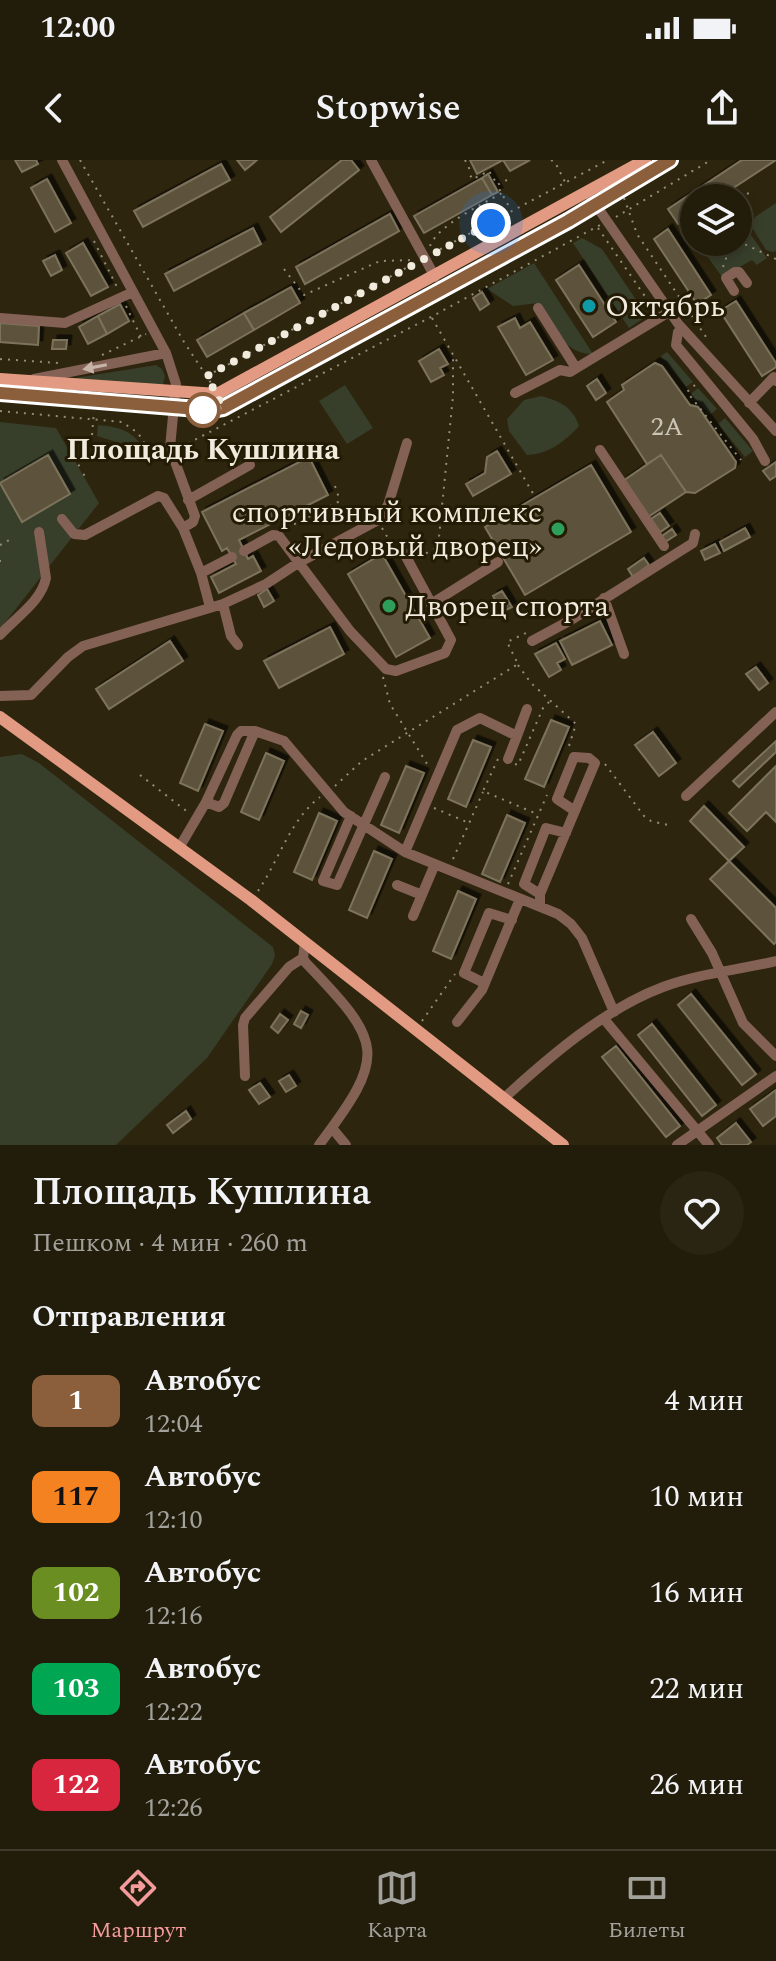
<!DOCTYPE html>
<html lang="ru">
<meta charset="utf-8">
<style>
:root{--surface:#221c0a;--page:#2a2513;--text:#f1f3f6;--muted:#a2a19c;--line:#3f3a2b;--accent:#f59b9b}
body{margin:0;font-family:Spectral,serif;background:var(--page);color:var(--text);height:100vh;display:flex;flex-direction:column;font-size:30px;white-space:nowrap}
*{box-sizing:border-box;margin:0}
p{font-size:26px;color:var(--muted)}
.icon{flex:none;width:44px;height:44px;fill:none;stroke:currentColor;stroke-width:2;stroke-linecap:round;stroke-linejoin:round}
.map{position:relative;height:985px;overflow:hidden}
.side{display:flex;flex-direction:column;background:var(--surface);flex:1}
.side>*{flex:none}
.badge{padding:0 16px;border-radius:12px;font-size:28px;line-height:52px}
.tools{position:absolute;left:680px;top:24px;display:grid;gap:16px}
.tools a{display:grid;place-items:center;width:72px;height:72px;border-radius:50%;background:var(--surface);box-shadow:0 4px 12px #0003,0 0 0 2px var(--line);font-size:40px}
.you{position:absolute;width:40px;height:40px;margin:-20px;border:6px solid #fff;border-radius:50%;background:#1a73e8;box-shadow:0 0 0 12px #1a73e833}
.map>.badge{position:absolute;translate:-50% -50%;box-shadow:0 0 0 4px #fff}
h2{padding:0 32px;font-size:30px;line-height:72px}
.round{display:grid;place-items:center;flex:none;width:84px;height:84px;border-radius:42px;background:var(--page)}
.summary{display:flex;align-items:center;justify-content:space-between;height:136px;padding:0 32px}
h1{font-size:38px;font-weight:600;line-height:60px}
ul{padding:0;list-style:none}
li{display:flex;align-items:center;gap:24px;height:96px;padding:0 32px}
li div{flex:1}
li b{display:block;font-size:30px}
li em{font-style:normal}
li .badge{min-width:88px;font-weight:700;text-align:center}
.status{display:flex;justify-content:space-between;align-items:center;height:56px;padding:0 40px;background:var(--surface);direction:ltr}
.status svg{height:22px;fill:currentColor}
header{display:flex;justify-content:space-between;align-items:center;height:104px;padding:0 32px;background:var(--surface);font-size:36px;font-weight:600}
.menu{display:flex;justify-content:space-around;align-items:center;height:112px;border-top:2px solid var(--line);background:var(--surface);font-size:22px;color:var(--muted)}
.menu a{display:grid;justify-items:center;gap:4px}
.menu .on{color:var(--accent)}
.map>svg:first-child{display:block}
.green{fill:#373e2a}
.building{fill:#5d533c;stroke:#7d735b;stroke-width:2;filter:url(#shadow)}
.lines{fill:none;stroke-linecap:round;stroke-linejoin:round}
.path{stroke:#948d7b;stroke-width:2;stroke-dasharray:2 6;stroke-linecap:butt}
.minor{stroke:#836155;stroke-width:10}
.major{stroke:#e29b82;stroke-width:12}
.oneway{fill:#c5b4a7}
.line-casing{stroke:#fff;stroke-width:18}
.line{stroke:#8b5e3c;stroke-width:12}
.walk{stroke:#f1ebde;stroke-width:8;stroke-dasharray:0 14.4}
.culture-dot{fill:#0f9aa8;stroke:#241b05;stroke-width:3}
.stop-dot{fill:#fff;stroke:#8b5e3c;stroke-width:4}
.leisure-dot{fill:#2e9e5b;stroke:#241b05;stroke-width:3}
.labels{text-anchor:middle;stroke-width:6;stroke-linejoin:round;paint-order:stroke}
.number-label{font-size:26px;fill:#ccc5b6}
.poi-label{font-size:30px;fill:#f1ebde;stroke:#241b05;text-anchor:start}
.stop-label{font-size:30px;font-weight:bold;fill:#f1ebde;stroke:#241b05}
</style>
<div class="status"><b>12:00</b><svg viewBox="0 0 49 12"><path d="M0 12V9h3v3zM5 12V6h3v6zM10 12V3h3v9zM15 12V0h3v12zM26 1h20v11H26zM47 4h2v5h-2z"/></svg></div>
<header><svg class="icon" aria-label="back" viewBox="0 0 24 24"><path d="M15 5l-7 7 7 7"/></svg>Stopwise<svg class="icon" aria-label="share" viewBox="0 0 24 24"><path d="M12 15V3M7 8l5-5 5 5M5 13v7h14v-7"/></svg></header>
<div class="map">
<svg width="776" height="985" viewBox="0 0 776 985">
<defs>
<filter id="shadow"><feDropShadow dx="4.5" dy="-4.5" stdDeviation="0" flood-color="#0009"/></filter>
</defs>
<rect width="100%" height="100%" fill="#2e250e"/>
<path class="green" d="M776,43v48l-3,1 -7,-2 -15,-24 4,-9z
M738,56l29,42 -10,7 -5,-5 -30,17 -25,-35h41z
M582,78l20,11 45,67 -18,12 -56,-85z
M534,103l59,91c-30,0 -41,-29 -55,-51l-25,3 -26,-17z
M667,192l26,30 -7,5 -25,-31z
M156,205l6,4 3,7 -2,9 -94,-6z
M345,225l28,43 -26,16 -28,-43z
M698,228l19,21 -7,6 -19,-21z
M541,236c19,5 32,11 38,30 -13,15 -32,29 -52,29l-18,-24 -2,-12 17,-19z
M725,258l28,33 -8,6 -27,-33z
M0,262l56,6 43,75 -99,126z
M98,265c22,2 33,5 47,24l-8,6 -11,-10 -29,-9z
M22,594l17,9 234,184 2,8 -3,9 -65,94 -91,87h-116v-388z"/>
<path class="building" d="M15,0h21l2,4 -16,8z
M237,0h20l-12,10z
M342,0h9l8,10 -78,62 -11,-15z
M503,0l-26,14 -7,-14z
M503,0h27l-20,11z
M742,0h34l-58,38h-24v16l-16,10 -10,-15z
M221,4l9,16 -87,47 -9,-16z
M488,14l10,18 -6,3 -10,-17z
M482,18l10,17 -68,38 -10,-17z
M47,19l24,44 -16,9 -24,-44z
M390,54l9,17 -94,53 -9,-17z
M253,68l8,16 -87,47 -9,-17z
M668,69l43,66 -14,9 -43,-65z
M83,83l25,44 -17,9 -25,-43z
M55,95l7,15 -11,6 -8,-15z
M579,105l37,57 -23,15 -37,-57z
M291,127l9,16 -46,27 -10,-17z
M482,132l7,12 -9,6 -7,-12z
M736,141l40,62v4l-14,9 -42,-65z
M120,144l9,17 -22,13 -9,-18z
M244,153l10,17 -47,27 -10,-17z
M98,156l9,18 -19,10 -9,-17z
M515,158l5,10 10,-6 23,38 -27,15 -28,-48z
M0,163l39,3 -1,19 -38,-3z
M53,180h14l-1,9h-14z
M439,189l9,15 -8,4 4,7 -13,7 -12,-21z
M655,203l7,3 28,39 8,2 38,55 -1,6 -40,25 -9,-1 -25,-37 -14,9 -40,-62 17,-12 -2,-5z
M597,219l9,14 -10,7 -9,-14z
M497,291l14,23 -38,22 -7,-12 19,-11 2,-16z
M48,295l22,39 -48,28 -22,-39z
M661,295l25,37 -38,25 -25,-36z
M309,297l19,38 -89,45 9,19 5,-3 8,15 -42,22 -8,-16 25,-13 -9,-16 -5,3 -20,-39z
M776,302v14l-6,4 -7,-9z
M591,305l40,67 -106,63 -40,-68z
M660,353l9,13 -9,6 -9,-13z
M745,368l5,9 -26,14 -4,-9z
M672,369l4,6 -11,7 -3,-6z
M715,384l5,9 -15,7 -4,-9z
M382,394l48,84 -34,19 -48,-83z
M644,398l5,7 -16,12 -5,-8z
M267,429l7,12 -10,6 -6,-12z
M502,431l10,16 -10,5 -9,-16z
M600,461l12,24 -40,20 -12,-24z
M330,467l14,27 -65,34 -15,-27z
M170,481l13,20 -74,48 -13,-20z
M556,483l9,16 -8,4 4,7 -12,7 -14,-23z
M756,507l12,16 -9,7 -13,-16z
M551,560l18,7 -25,60 -19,-8z
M205,564l18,7 -25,60 -18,-8z
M653,572l23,31 -17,13 -24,-31z
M473,580l18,7 -25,60 -18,-8z
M776,581v11l-37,35 -6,-6z
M266,593l18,8 -25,59 -18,-8z
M406,606l18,7 -25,60 -18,-8z
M776,606v56l-10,-10 -19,19 -18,-18z
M704,646l40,41 -15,14 -39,-40z
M319,653l18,8 -25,59 -18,-8z
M507,655l18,8 -25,59 -18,-8z
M374,691l18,8 -25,59 -18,-8z
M729,701l47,47v34l-2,2 -64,-65z
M458,731l18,8 -25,60 -18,-8z
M691,834l65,80 -14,11 -64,-80z
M301,851l7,4 -7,13 -7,-4z
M280,854l8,6 -10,13 -7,-6z
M652,864l64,81 -14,11 -64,-81z
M616,886l64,80 -14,11 -64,-80z
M289,915l7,11 -10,6 -7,-11z
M260,923l10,14 -11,7 -10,-14z
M776,930v26l-13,10 -13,-17z
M186,951l5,8 -18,14 -6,-8z
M736,963l15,19 -4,3h-25l-5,-7z"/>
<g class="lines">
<path class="path" d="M80,0l104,182 27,41
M465,0l7,14
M551,0l4,2 10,20
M470,17l3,-2 2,3 14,-7 8,13
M507,20l-10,5 14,25
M624,38l13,36 71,106
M616,57l95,-57
M738,65l11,-35
M598,68l55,80
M94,81l24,48
M738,81l38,18
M430,86c8,-21 51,-41 72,-53
M433,93l175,-93
M723,107l9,-25
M284,109l20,26 76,-34 32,-1
M126,146l15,31
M432,158l103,179
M102,195l44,-21
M0,199l59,4
M207,216l210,-114
M695,225l-8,7 54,68
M0,251l122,11 16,11 12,19
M92,275l2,-24
M181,287l250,-130 169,-92
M71,295l5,-3
M141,301l10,-8h9
M78,306l5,-3
M83,315l6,-2
M287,368l51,-26 1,-4 -4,-12
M382,368l13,22
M0,385l13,-7
M419,397l19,-10 15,-151v-41
M0,400v2
M518,505l13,18 45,41 -8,25
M383,517l7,27 39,63
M498,599l-15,32 54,23
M515,604l3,1 25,-57 7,-7
M605,604l39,52 7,5 17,4
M140,615l49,38
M335,626l27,-25 156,-97 -11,-22 19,-9
M434,648l35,15
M453,699l30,-67
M508,724l39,-89
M258,731c21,-31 32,-71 62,-94
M422,861l33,-47"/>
<path class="minor" d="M371,0l64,117
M591,38l88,127 97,106
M734,131l-8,-13 9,-6h4l8,11
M538,148l38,60
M0,158l65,5 68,-31
M683,169l-5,3 -2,13 77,94 12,22
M34,219l132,-26
M515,233l45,-23 10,2 99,-60
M749,243l25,-26 2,4
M600,290l64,96
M188,340l62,-35
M62,359l12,15 11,1 73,-39 6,2 19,30 10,-6 2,-6 -25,-68 6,-64 -10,-31 -104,-193
M183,368l18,45 9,34
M244,391l29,-16 6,1 71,95 36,38 10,2 49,-18 6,-13 -47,-87
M201,413l31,-16
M604,438l20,56
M223,444l8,32 7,9
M431,444l67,-42
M0,475c16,-18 41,-33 46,-57l-7,-46
M532,481l39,-21 122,-77 2,-9
M0,536l31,-1 37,-38 15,-11 140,-42 43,-20 32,-21 80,-43 10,-15 19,-62
M508,599l9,-23
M686,636l90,-84
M206,642l13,5 5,-4 31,-72
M351,656l-28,65 14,4 48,-108
M179,688l27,-46 31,-67 4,-4h14l29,10 60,71 61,40 153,62 13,10 11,14 32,74
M405,692l52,-122 23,-12 37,18 10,-27
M397,725l25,10
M540,734l-16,-10 22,-56 20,5
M540,746v-12l55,-131 -6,-5 -15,-1 -17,42 18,12
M413,756l22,-52
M691,759l21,34 31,70 33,33
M305,782l-2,16 3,5c77,80 82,91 13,182
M484,823l-20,-10 25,-60 23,7
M604,859l105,126
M457,862l25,-32 38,-91
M245,916l-2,-51 2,-7 44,-51 14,-9
M503,939c45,-41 101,-90 160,-112 34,-13 76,-17 113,-26
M332,968l14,17
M677,985l99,-69"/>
<path class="major" d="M0,219l217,15 428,-234
M0,233l210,17 13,-2 345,-187 102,-61
M0,557l251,183 312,245"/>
</g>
<defs><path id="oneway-solid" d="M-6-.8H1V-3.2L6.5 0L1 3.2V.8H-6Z" transform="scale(2)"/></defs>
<use class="oneway" href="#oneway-solid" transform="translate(95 207) rotate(169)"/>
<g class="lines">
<g class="line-casing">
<path id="line" d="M0,233l210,17 13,-2 345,-187 102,-61"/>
</g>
<use href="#line" class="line"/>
<path class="walk" d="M203,250l20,-2 -16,-32 284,-153"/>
</g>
<circle class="culture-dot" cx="589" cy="146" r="8"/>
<circle class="stop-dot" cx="203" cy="250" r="16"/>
<g class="leisure-dot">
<circle cx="558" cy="369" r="8"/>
<circle cx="389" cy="446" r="8"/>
</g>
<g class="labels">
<g class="number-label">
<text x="667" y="275">2А</text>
</g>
<g class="poi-label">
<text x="605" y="156">Октябрь</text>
<text x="542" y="362" text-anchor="end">спортивный комплекс<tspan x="542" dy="34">«Ледовый дворец»</tspan></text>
<text x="405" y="456">Дворец спорта</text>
</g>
<g class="stop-label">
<text x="203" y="299">Площадь Кушлина</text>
</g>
</g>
</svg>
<div class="tools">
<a><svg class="icon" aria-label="layers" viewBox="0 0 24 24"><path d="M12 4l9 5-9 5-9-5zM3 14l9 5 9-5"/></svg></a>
</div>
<div class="you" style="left:491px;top:63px"></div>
</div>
<section class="side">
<div class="summary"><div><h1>Площадь Кушлина</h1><p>Пешком · 4 мин · 260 m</p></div><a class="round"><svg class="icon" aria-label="heart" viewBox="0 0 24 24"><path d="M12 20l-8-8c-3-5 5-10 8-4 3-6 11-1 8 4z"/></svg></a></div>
<h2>Отправления</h2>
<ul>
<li><span class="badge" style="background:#8b5e3c;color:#fff">1</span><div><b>Автобус</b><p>12:04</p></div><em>4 мин</em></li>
<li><span class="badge" style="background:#f58220;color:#111">117</span><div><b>Автобус</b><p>12:10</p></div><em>10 мин</em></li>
<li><span class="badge" style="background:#6b8e23;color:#fff">102</span><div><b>Автобус</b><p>12:16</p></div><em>16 мин</em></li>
<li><span class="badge" style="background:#00a651;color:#fff">103</span><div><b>Автобус</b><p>12:22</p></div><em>22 мин</em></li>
<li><span class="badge" style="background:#d7263d;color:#fff">122</span><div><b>Автобус</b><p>12:26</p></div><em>26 мин</em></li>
</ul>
</section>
<nav class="menu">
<a class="on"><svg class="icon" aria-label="directions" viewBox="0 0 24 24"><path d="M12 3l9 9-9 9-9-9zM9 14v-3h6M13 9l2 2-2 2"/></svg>Маршрут</a>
<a><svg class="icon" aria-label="map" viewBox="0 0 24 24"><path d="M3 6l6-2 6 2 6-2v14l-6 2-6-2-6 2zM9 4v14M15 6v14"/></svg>Карта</a>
<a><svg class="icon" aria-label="tickets" viewBox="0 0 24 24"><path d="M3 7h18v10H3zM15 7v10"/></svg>Билеты</a>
</nav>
